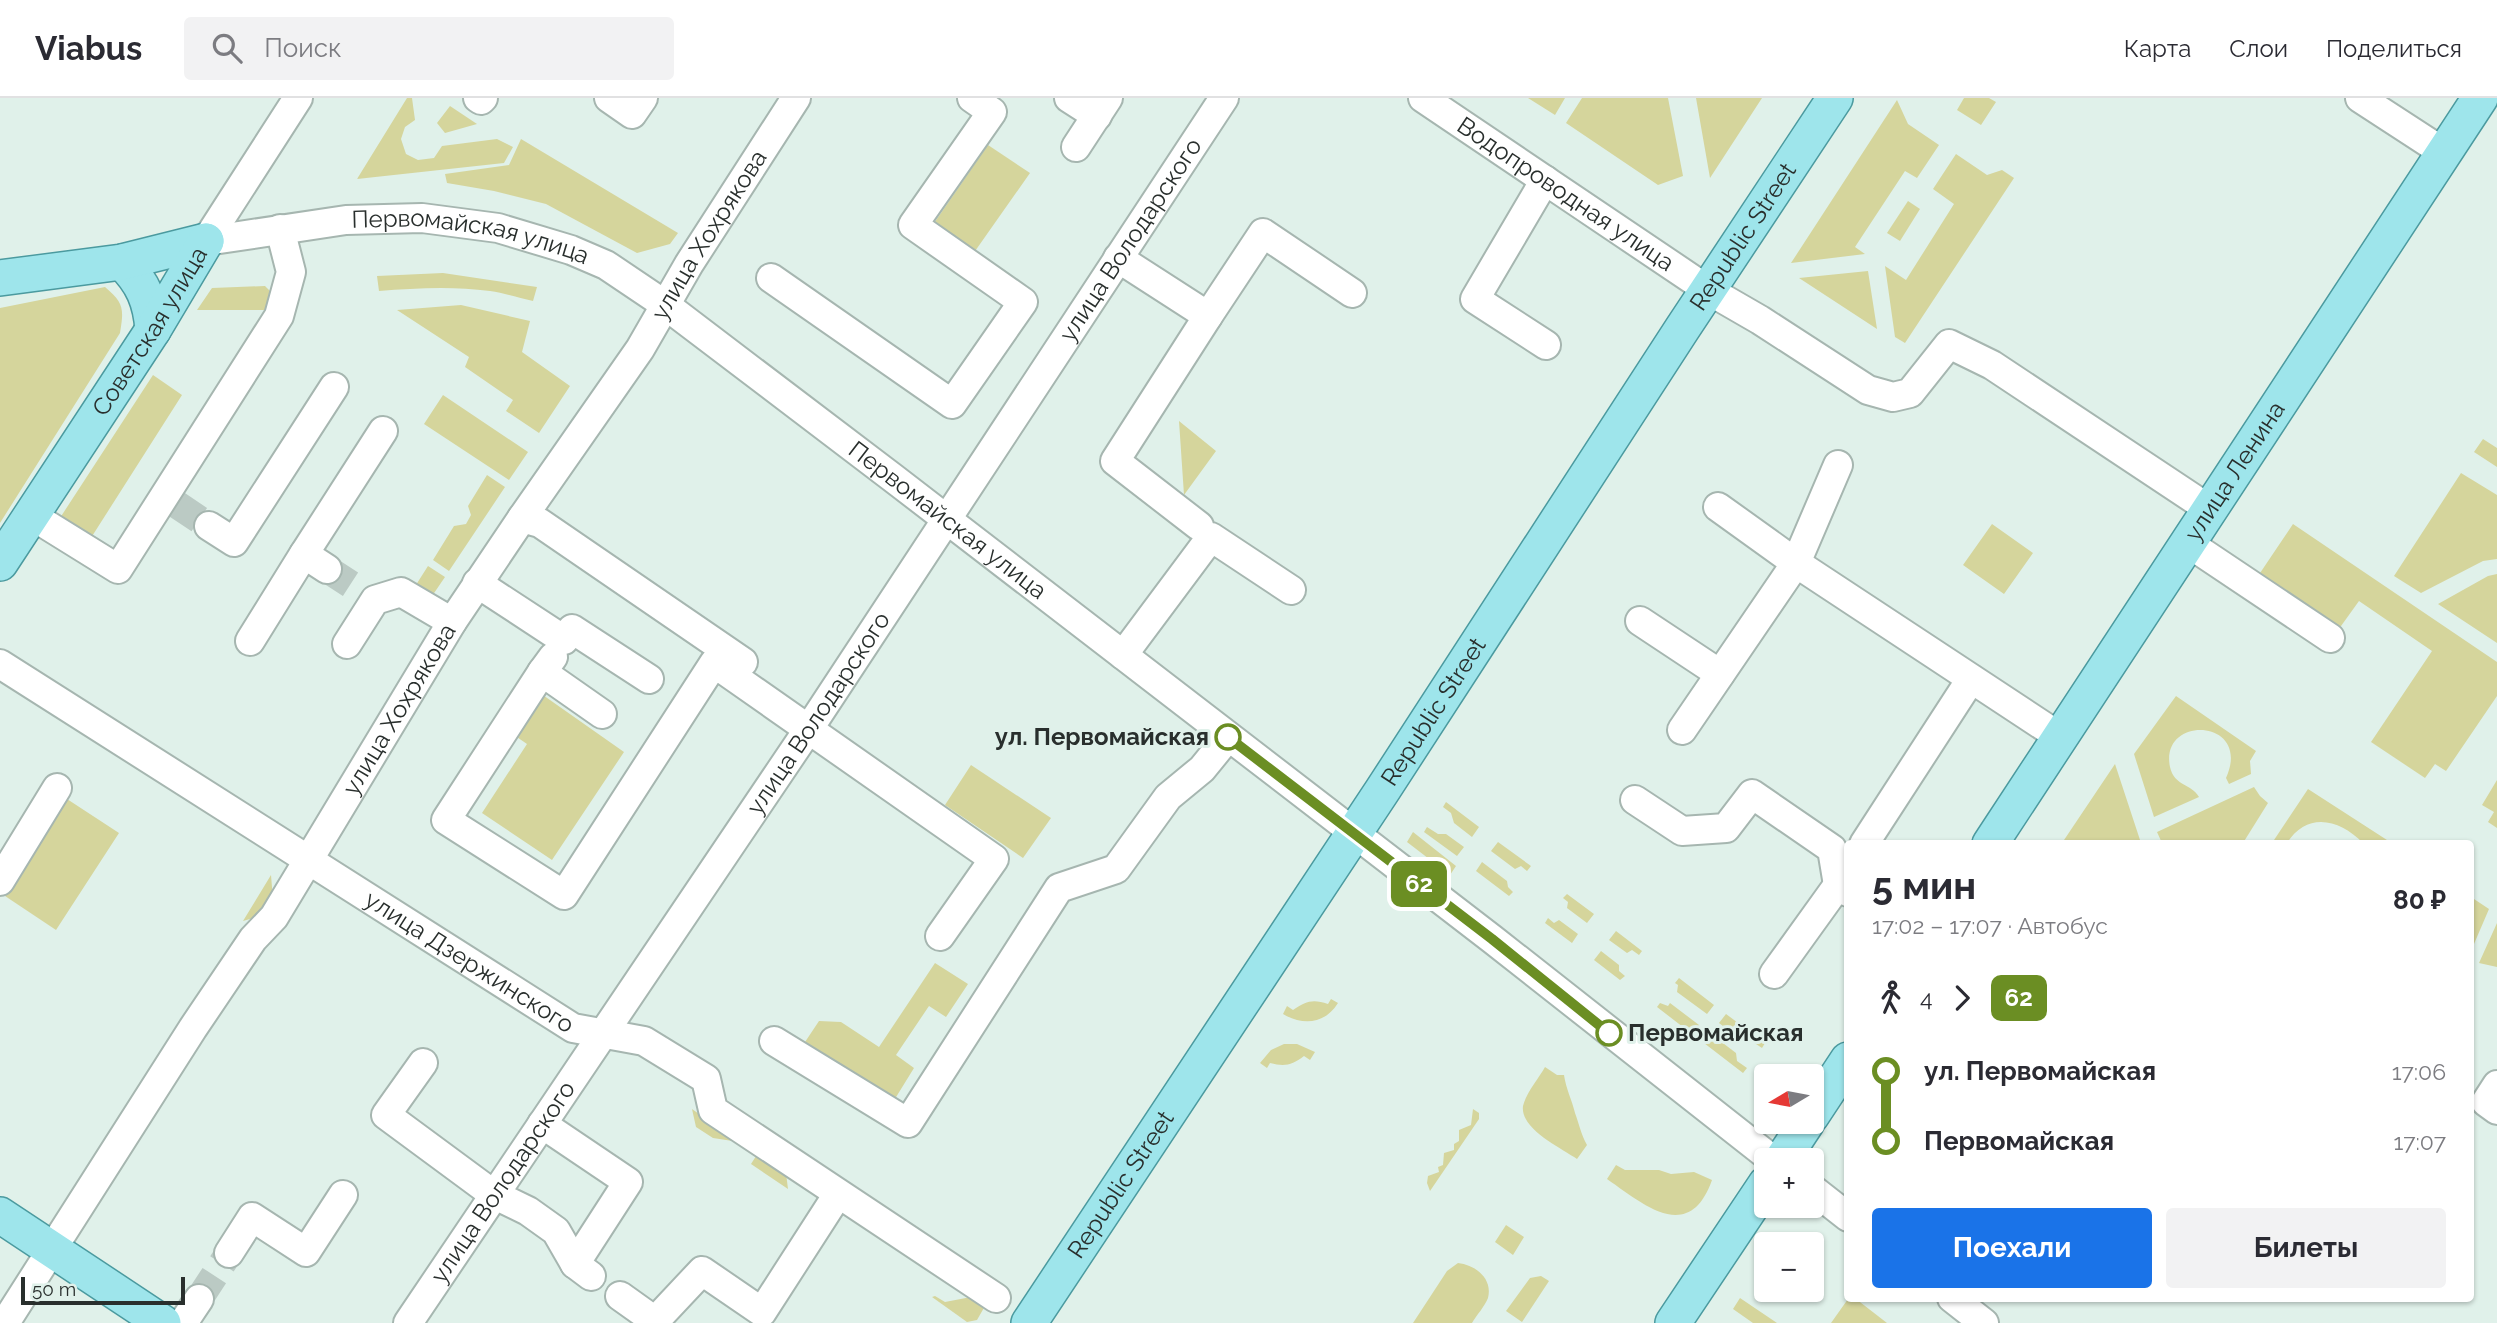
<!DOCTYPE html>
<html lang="ru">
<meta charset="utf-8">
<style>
:root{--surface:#fff;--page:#f2f2f3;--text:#2b2b33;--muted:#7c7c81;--line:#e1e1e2;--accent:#1a73e8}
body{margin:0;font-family:Raleway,sans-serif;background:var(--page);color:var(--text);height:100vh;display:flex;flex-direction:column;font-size:26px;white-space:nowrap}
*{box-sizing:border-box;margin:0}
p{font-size:23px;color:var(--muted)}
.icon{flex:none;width:38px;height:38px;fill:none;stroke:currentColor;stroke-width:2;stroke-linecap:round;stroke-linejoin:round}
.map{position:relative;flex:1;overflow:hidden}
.side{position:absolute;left:1844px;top:742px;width:630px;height:462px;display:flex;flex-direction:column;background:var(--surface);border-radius:7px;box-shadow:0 2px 5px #0004}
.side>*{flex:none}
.badge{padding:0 14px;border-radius:10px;font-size:24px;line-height:46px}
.needle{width:46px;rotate:260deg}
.tools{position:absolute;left:1754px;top:966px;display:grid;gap:14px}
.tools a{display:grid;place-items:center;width:70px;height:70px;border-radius:7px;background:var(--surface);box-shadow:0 2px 5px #0004;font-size:35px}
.scale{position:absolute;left:21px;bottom:18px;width:164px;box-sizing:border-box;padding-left:7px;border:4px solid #292f2d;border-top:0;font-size:19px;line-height:24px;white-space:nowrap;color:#292f2d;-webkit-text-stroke:5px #e0f1ea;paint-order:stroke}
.map>.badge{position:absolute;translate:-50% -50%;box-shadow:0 0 0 4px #fff}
.legs{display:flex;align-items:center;gap:10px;height:77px;padding:0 28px;font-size:23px}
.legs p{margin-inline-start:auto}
.headline{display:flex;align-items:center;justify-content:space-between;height:119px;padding:0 28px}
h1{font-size:38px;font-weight:700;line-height:52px}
.cta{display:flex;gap:14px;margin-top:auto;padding:14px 28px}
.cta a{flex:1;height:80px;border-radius:7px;background:var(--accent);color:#fff;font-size:28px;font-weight:700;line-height:80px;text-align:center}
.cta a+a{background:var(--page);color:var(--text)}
ul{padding:0 28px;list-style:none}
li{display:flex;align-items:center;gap:24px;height:70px;font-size:26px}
li i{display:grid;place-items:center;width:10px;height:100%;margin:0 9px;background:currentColor}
li i::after{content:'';width:18px;height:18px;margin:-9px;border:5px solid;border-radius:50%;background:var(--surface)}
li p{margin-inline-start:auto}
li:first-child i{background:linear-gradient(#0000 50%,currentColor 0)}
li:last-child i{background:linear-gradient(currentColor 50%,#0000 0)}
header{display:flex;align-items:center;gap:42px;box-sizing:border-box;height:98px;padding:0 35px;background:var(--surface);border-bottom:2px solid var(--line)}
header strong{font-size:33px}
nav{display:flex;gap:38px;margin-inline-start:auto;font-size:24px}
.search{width:490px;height:63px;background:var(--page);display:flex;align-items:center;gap:18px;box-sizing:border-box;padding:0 24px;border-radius:7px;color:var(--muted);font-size:26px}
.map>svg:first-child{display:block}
.green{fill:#d5d59c}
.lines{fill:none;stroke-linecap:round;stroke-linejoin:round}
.minor-tunnel{stroke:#bbcac4;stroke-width:28;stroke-dasharray:28 14;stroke-linecap:butt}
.minor-casing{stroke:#a6b6b0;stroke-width:32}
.major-casing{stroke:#4b9a9f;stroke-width:38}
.minor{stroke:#fff;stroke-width:28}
.major{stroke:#9ee5eb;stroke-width:35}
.line-1-casing{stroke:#fff;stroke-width:16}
.line-1{stroke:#6b8e23;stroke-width:10}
.stop-1-dot{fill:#fff;stroke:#6b8e23;stroke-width:3.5}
.labels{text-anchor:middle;stroke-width:6;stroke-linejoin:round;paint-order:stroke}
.street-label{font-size:24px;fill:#292f2d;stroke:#e0f1ea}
.stop-label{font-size:24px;font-weight:bold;fill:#292f2d;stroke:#e0f1ea;text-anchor:end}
</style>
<header>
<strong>Viabus</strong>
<div class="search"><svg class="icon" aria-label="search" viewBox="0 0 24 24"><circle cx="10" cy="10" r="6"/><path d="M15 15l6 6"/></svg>Поиск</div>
<nav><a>Карта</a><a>Слои</a><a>Поделиться</a></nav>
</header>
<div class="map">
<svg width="2497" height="1225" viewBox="0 0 2497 1225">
<rect width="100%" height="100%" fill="#e0f1ea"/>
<path class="green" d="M407,0h5l3,22 -10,7 -4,12 5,15 12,6 16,-2 8,-12 55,-7 16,8 -9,16 -147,16z
M1528,0h37l-10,17z
M1582,0h86l15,78 -25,9 -92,-62z
M1696,0h66l-52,80z
M1964,0h25l7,4 -15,23 -24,-15z
M1897,2l11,24 31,21 -22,33 -12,-7 -50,76 10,7 -74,9z
M450,8l27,18 -32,9 -8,-10z
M521,41l157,94 -8,11 -33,9 -91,-49 -52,-13 -47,-8 -2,-9 64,-9z
M988,47l42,28 -57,81 -41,-28z
M1956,56l31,21 15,-5 12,8 -109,165 -10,-6 -10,-71 21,14 48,-76 -21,-15z
M1908,103l12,8 -20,32 -13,-8z
M1868,173l9,58 -78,-51z
M443,175l94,14 -4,14c-14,-3 -29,-8 -43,-10 -37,-5 -74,-3 -111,0l-2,-15z
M265,188l6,6 2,11 -4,7h-72l15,-22z
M105,189c19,16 19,22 15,46l-120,190v-215z
M461,207l69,16 -8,31 48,34 -31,47 -33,-22 7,-11 -48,-33 4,-10 -72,-47z
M153,277l29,20 -93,146 -31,-20z
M443,297l85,57 -19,28 -85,-56z
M1179,323l37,30 -32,44z
M2483,341l14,9v19l-23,-15z
M2461,375l36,22v64l-14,2 -62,32 -27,-17z
M487,377l18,12 -56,84 -16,-11 21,-34 12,-2 5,-9 -3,-9z
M1992,426l41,29 -29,41 -41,-29z
M2293,426l204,138v34l-51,75 -11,-7 -10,14 -54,-36 61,-91 -73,-50 -23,32 -80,-54z
M428,468l17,11 -15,22 -16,-11z
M2497,476v69l-59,-39 50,-28z
M540,595l84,59 -72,108 -70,-47 45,-69 -16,-11z
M2176,598l80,55 -6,10 1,13 -22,10 -3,-6c27,-60 -67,-64 -56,-11 4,19 22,17 29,30l-45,20 -20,-63z
M2115,666l26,79h-79z
M971,667l80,53 -28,40 -78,-53z
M2497,682v48l-9,-6 6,-10 -12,-7z
M2254,689l6,9 8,7 -25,40h-81l-5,-11z
M2308,691l79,51 -2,3h-22c-23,-24 -56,-32 -76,0h-15z
M67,701l52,34 -63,97 -51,-34z
M1446,704l33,25 -7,10 -18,-14 -3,-10 -8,-6z
M1427,729l11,7h8l18,13 -7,9 -33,-24z
M1413,734l43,34 -6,9 -43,-33z
M1498,744l33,24 -4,5 -6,-5 -6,3 -24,-18z
M1482,764l25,19 1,6 5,5 -4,4 -33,-25z
M271,777l3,37 -31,9z
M1567,796l27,20 -7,9 -20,-15 1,-6 -5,-4z
M2471,799l18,12 -18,42z
M1548,820l6,5 5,-3 19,14 -6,9 -27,-20z
M2497,825v44l-18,-4z
M1616,833l26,20 -3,4 -7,-5 -5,3 -18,-13z
M1601,853l18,14v6l6,5 -5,4 -26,-20z
M935,865l33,21 -22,33 -17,-11 -33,49 18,13 -21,34 -90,-57 16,-24 22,1 38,25z
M1679,880l35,27 -7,9 -30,-22 1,-7 -3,-2z
M1331,901l7,4c-13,21 -35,23 -55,11l4,-8 6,4c13,-9 20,-11 35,-6z
M1660,905l8,3 2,-3 29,22 -7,9 -35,-27z
M1726,916l39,29 -3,5 -12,-8 -6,2 -25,-19z
M1711,936l25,19 1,8 10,7 -4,5 -39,-30z
M1284,946h13l18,8 -5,8 -6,-4c-12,9 -19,11 -34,7l-3,5 -7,-5 11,-13z
M1545,969l12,8h7c2,14 8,25 11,38 4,11 6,21 12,32l-10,14c-16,-11 -57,-30 -54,-53 3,-13 16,-28 22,-39z
M692,1011l47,33 -26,-4 -17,-11z
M1473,1011l6,4v6l-49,72 -3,-8 1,-7 11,-4 -1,-5 5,-2 1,-12 10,-3v-6l5,-3v-11l12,-5z
M758,1055l28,20 2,16 -37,-25z
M1616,1067l9,5h34l12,4 23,-2 18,8c-23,65 -69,24 -105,-1z
M1506,1127l18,12 -11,18 -18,-13z
M1458,1165c17,2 35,15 30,35 -3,8 -12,18 -16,25h-59l34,-52z
M1541,1178l8,5 -27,41 -16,-11 24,-33z
M935,1198l10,6 26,-5 14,9 -8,14 -10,2 -35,-25z
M1740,1200l37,25h-24l-20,-14z
M1848,1201h8l31,24h-56z"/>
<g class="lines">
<path class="minor-tunnel" d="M176,406l33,22
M327,471l34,22
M199,1201l30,-46"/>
<g class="minor-casing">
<g id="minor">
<path d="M478,0l3,2 2,-2"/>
<path d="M609,0l23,16 11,-16"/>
<path d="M1069,0l28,18"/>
<path id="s1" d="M1423,0l285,192 52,30 108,70 25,7 17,-4 39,-49 43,21 217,144"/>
<path d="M2360,0l83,54"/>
<path d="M1076,49l32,-49"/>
<path d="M1545,82l-70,119 71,46"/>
<path id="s2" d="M206,143l140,-21 76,-2 76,10 73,22 35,15 58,39 229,174 599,461 281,221"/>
<path d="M206,143l92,-143"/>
<path d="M1118,160l90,58 -93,145 84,65"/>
<path d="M771,180l181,126 71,-102 -110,-77 79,-113 -20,-14"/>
<path d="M1208,218l55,-83 89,60"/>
<path d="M1838,367l-42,98 264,174"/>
<path d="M31,417l87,54 161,-253 12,-44 -11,-43"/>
<path d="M522,420l18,5 203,139"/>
<path d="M209,428l25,16 100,-155"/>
<path d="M2188,445l142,95"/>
<path d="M327,471l-23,-15 79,-123"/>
<path d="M477,485l87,57 8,-11 77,50"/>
<path d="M1640,523l80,53"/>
<path d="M250,543l54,-87"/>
<path d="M347,546l28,-44 26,-8 51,30"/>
<path d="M1123,557l88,-118 80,53"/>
<path d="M553,559l-11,15 60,42"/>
<path id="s3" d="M0,566l573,364 71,13 62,38 7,31 283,188"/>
<path d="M542,574l-96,148 118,75 150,-232 280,196 -54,77"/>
<path d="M1682,632l114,-167 -78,-56"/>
<path d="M1635,702l47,31 44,-3 26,-34 80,55 6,36"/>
<path d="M1864,746l107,-165"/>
<path d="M0,783l57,-93"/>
<path d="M1774,876l64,-89 10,7"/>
<path d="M774,943l134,82 151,-235 57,-19 52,-72 34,-28 26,-32"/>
<path d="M423,965l-37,52 107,79 35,17 28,20 19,33"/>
<path d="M2497,987l-11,17 11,8"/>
<path d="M542,1026l86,58 -53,82 16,12"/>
<path d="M1811,1090l37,29"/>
<path d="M229,1155l23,-36 54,35 37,-57"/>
<path d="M620,1198l35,25 47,-50 60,41 76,-118"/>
<path d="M1952,1200l32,25"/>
<path id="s4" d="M5,1225l188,-295 60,-89 21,-22 178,-295 70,-104 118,-169 49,-85 107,-166"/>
<path d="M183,1225l16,-24"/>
<path id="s5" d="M408,1225l400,-593 416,-632"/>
</g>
</g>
<g class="major-casing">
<g id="major">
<path d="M122,164c21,20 29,40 31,68"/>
<path d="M0,180l122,-16 84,-21"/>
<path id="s6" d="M0,465l153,-233 53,-89"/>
<path id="s7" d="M1990,746l490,-746"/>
<path d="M1811,1018l37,-56"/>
<path d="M1782,1062l25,-38"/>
<path d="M0,1117l163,108"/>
<path id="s8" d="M1029,1225l353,-532 300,-462 153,-231"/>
<path d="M1673,1225l93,-139"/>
</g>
</g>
<use href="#minor" class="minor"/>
<use href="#major" class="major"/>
</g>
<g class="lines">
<g class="line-1-casing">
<path id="line-1" d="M1228,639l264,202 117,94"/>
</g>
<use href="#line-1" class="line-1"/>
</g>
<g class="stop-1-dot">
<circle cx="1228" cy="639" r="12"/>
<circle cx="1609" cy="935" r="12"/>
</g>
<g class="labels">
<g class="street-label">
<text dy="8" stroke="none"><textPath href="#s1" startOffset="172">Водопроводная улица</textPath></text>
<text dy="8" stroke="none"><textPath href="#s4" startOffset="1297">улица Хохрякова</textPath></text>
<text dy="8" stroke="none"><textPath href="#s8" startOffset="1300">Republic Street</textPath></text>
<text dy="8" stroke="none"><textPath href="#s5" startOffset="1302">улица Володарского</textPath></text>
<text dy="8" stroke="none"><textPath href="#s2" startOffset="268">Первомайская улица</textPath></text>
<text dy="8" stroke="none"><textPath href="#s6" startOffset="276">Советская улица</textPath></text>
<text dy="8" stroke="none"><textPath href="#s7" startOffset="446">улица Ленина</textPath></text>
<text dy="8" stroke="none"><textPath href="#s2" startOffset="835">Первомайская улица</textPath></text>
<text dy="8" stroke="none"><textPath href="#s4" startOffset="730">улица Хохрякова</textPath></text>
<text dy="8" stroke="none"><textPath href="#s8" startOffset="733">Republic Street</textPath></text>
<text dy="8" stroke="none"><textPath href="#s5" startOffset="735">улица Володарского</textPath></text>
<text dy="8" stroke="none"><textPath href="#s3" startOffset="556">улица Дзержинского</textPath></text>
<text dy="8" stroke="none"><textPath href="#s5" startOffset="170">улица Володарского</textPath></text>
<text dy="8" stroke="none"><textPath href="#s8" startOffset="166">Republic Street</textPath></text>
</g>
<g class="stop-label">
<text x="1209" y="647">ул. Первомайская</text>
<text x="1628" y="943" text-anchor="start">Первомайская</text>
</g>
</g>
</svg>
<div class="tools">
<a><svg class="needle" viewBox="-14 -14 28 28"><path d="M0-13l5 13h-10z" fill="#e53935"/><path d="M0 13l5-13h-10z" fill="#7c7c81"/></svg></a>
<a>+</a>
<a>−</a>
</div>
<div class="scale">50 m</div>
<b class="badge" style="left:1419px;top:786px;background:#6b8e23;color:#fff">62</b>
<section class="side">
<div class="headline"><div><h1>5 мин</h1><p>17:02 – 17:07 · Автобус</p></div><b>80 ₽</b></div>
<div class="legs"><svg class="icon" aria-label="walk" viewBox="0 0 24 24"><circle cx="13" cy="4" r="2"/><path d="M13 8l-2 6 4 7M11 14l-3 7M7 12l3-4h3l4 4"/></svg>4<svg class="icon" aria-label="forward" viewBox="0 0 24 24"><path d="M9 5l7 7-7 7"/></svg><b class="badge" style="background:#6b8e23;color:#fff">62</b></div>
<ul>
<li><i style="color:#6b8e23"></i><b>ул. Первомайская</b><p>17:06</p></li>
<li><i style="color:#6b8e23"></i><b>Первомайская</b><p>17:07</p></li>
</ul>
<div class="cta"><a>Поехали</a><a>Билеты</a></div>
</section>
</div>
